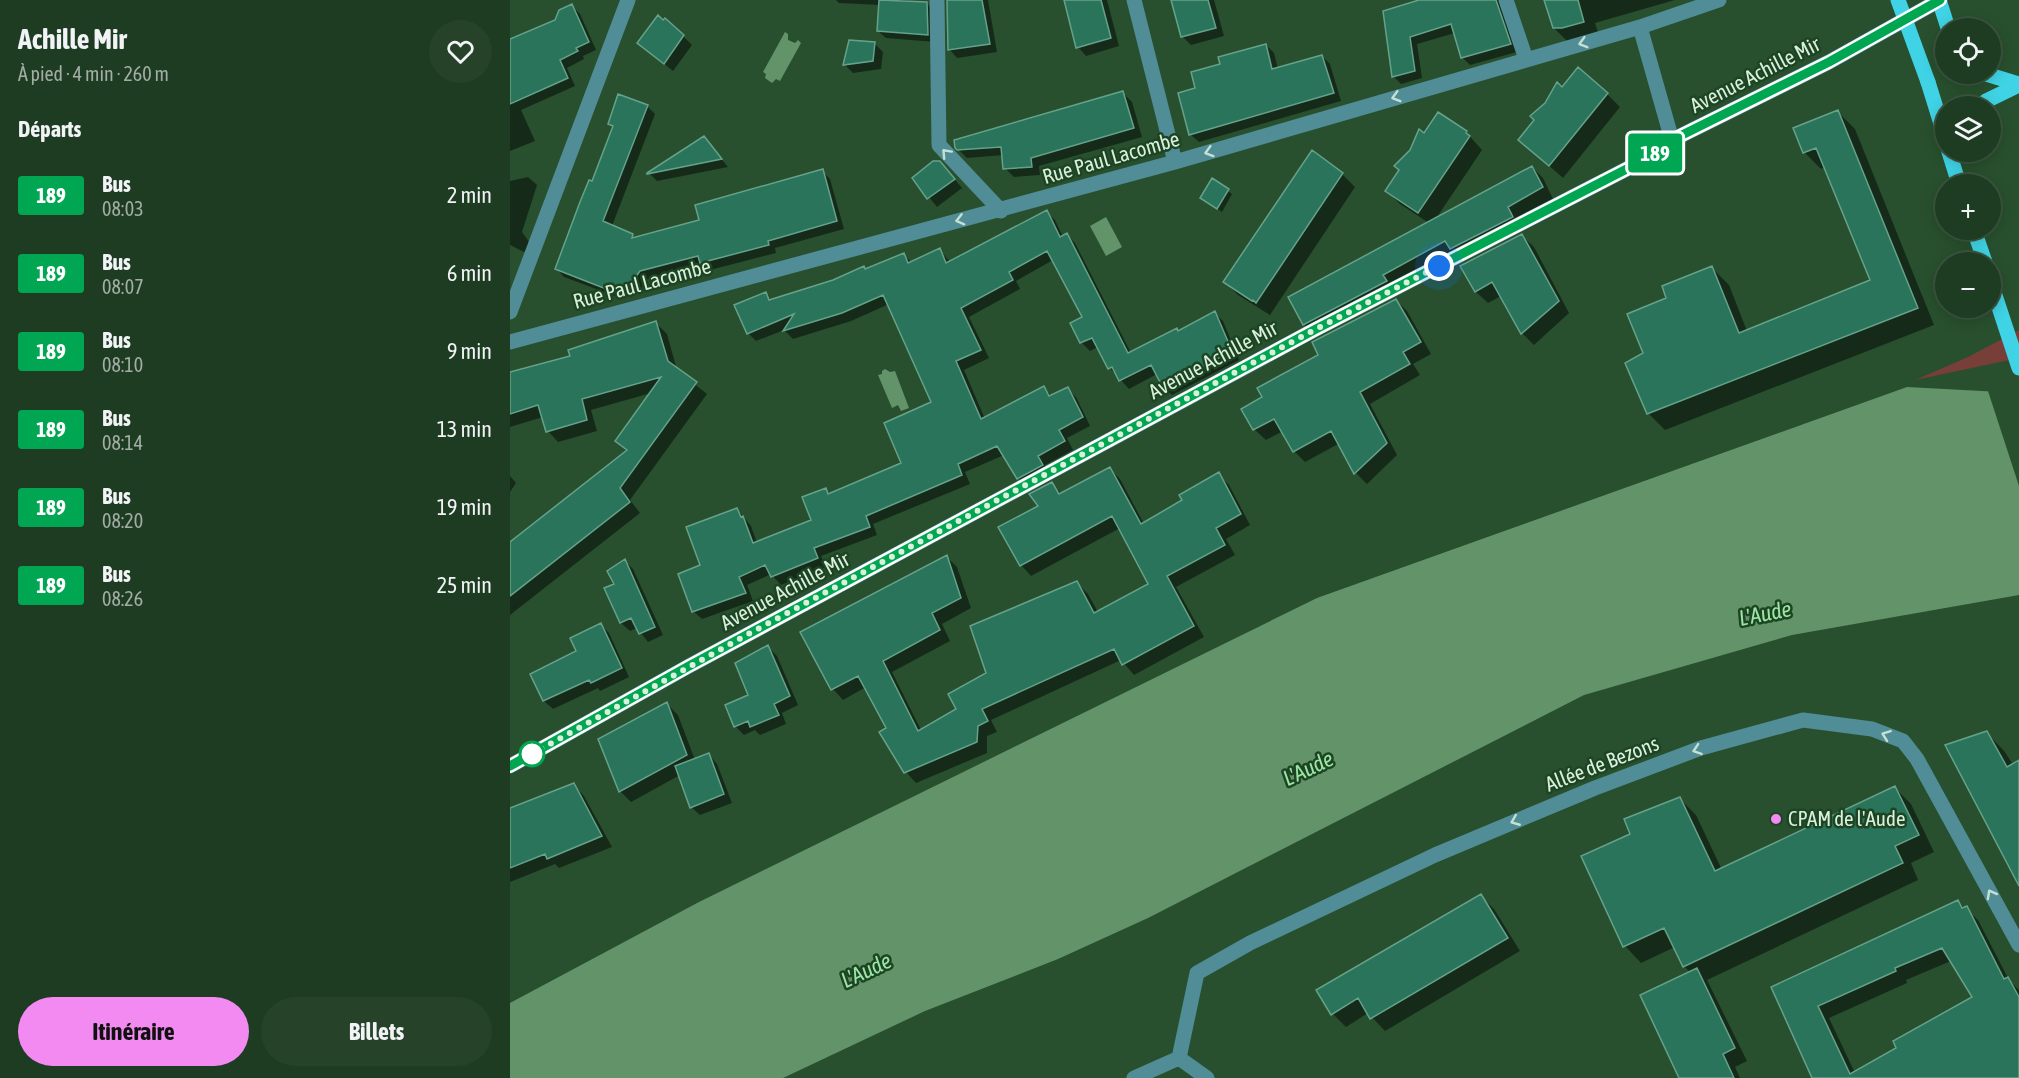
<!DOCTYPE html>
<html lang="fr">
<meta charset="utf-8">
<style>
:root{--surface:#1e3c22;--page:#26432a;--text:#f1f3f6;--muted:#a1ada5;--line:#3c5640;--accent:#f38af2}
body{margin:0;font-family:"Asap Condensed",sans-serif;background:var(--page);color:var(--text);height:100vh;display:flex;flex-direction:column;font-size:22px;white-space:nowrap}
*{box-sizing:border-box;margin:0}
p{font-size:20px;color:var(--muted)}
.icon{flex:none;width:33px;height:33px;fill:none;stroke:currentColor;stroke-width:2;stroke-linecap:round;stroke-linejoin:round}
.map{position:relative;flex:1;overflow:hidden}
.details{display:flex;flex-direction:column;background:var(--surface);width:510px}
.details>*{flex:none}
.badge{padding:0 12px;border-radius:4px;font-size:21px;line-height:39px}
.tools{position:absolute;left:1425px;top:18px;display:grid;gap:12px}
.tools a{display:grid;place-items:center;width:66px;height:66px;border-radius:50%;background:var(--surface);box-shadow:0 3px 15px #0003,0 0 0 2px var(--line);font-size:30px}
.you{position:absolute;width:30px;height:30px;margin:-15px;border:4px solid #fff;border-radius:50%;background:#1a73e8;box-shadow:0 0 0 9px #1a73e833}
.map>.badge{position:absolute;translate:-50% -50%;box-shadow:0 0 0 3px #fff}
h2{padding:0 18px;font-size:22px;line-height:54px}
.round{display:grid;place-items:center;flex:none;width:63px;height:63px;border-radius:32px;background:var(--page)}
.head{display:flex;align-items:center;justify-content:space-between;height:102px;padding:0 18px}
h1{font-size:28px;font-weight:700;line-height:45px}
.primary-button{display:flex;gap:12px;margin-top:auto;padding:12px 18px}
.primary-button a{flex:1;height:69px;border-radius:36px;background:var(--accent);color:#111;font-size:24px;font-weight:700;line-height:69px;text-align:center}
.primary-button a+a{background:var(--page);color:var(--text)}
ul{padding:0;list-style:none}
li{display:flex;align-items:center;gap:18px;height:78px;padding:0 18px}
li div{flex:1}
li b{display:block;font-size:22px}
li em{font-style:normal}
li .badge{min-width:66px;font-weight:700;text-align:center}
main{display:flex;flex:1;min-height:0}
.map>svg:first-child{display:block}
.green{fill:#783e38}
.water{fill:#639469}
.pier{fill:#28502e}
.shadow{fill:#0007;fill-rule:evenodd}
.building{fill:#29745a;stroke:#66a28b;stroke-width:1.5;fill-rule:evenodd}
.lines{fill:none;stroke-linecap:round;stroke-linejoin:round}
.minor{stroke:#508d96;stroke-width:15}
.major{stroke:#3fd3e5;stroke-width:15}
.major-bridge{stroke:#3fd3e5;stroke-width:15}
.oneway{stroke:#c5e1d2}
.line-casing{stroke:#fff;stroke-width:14}
.line{stroke:#00a651;stroke-width:9}
.walk{stroke:#daf0dc;stroke-width:6;stroke-dasharray:0 10.8}
.stop-dot{fill:#fff;stroke:#00a651;stroke-width:3}
.poi-dot{fill:#f38af2;stroke:#1d4524;stroke-width:2}
.labels{text-anchor:middle;stroke-width:5;stroke-linejoin:round;paint-order:stroke}
.street-label{font-size:21px;fill:#daf0dc;stroke:#1d4524}
.poi-label{font-size:21px;fill:#daf0dc;stroke:#1d4524;text-anchor:start}
.water-label{font-size:22px;font-style:italic;fill:#9de5a5;stroke:#1d4524}
</style>
<main>
<section class="details">
<div class="head"><div><h1>Achille Mir</h1><p>À pied · 4 min · 260 m</p></div><a class="round"><svg class="icon" aria-label="heart" viewBox="0 0 24 24"><path d="M12 20l-8-8c-3-5 5-10 8-4 3-6 11-1 8 4z"/></svg></a></div>
<h2>Départs</h2>
<ul>
<li><span class="badge" style="background:#00a651;color:#fff">189</span><div><b>Bus</b><p>08:03</p></div><em>2 min</em></li>
<li><span class="badge" style="background:#00a651;color:#fff">189</span><div><b>Bus</b><p>08:07</p></div><em>6 min</em></li>
<li><span class="badge" style="background:#00a651;color:#fff">189</span><div><b>Bus</b><p>08:10</p></div><em>9 min</em></li>
<li><span class="badge" style="background:#00a651;color:#fff">189</span><div><b>Bus</b><p>08:14</p></div><em>13 min</em></li>
<li><span class="badge" style="background:#00a651;color:#fff">189</span><div><b>Bus</b><p>08:20</p></div><em>19 min</em></li>
<li><span class="badge" style="background:#00a651;color:#fff">189</span><div><b>Bus</b><p>08:26</p></div><em>25 min</em></li>
</ul>
<div class="primary-button"><a>Itinéraire</a><a>Billets</a></div>
</section>
<div class="map">
<svg width="1509" height="1078" viewBox="0 0 1509 1078">
<rect width="100%" height="100%" fill="#28502e"/>
<path class="green" d="M1509,330v28l-104,22 53,-23z"/>
<path class="water" d="M275,32l3,2v6l7,3 3,-3 3,3 -21,38 -4,-2 -4,4 -7,-5 1,-4 -3,-2z
M596,217l16,30 -16,9 -16,-30z
M375,369l5,3 5,-1 14,37 -8,3 -3,-6 -6,3 -14,-33 4,-1v-3z
M1397,387l112,6v202l-227,40 -208,60 -436,223 -90,41 -133,52 -142,67h-273v-75l189,-101 618,-304z"/>
<path class="pier" d="M1477,388l32,2v96z"/>
<path class="shadow" d="M326,0h66l25,3 7,8 1,31 -49,-4 -8,-7 2,-26 -41,-2z
M438,0h40l9,52 -40,6 -7,-8z
M556,0h41l12,46 -33,10 -8,-9z
M663,0h41l10,36 -33,9 -9,-9z
M913,0h79l15,52 -47,13 -8,-8 -7,-24 -38,11 5,34 -21,6 -8,-8z
M1036,0h129l-80,23 5,16 -28,7 -17,-17z
M62,6l8,8 16,36 -13,6 1,3 -17,9 8,18 -54,24 14,31 -25,10v-108l46,-22z
M173,36l9,9 -19,26 -34,-28z
M365,44l8,8 -2,17 -28,4 -8,-8z
M756,45l8,8 4,16 44,-13 8,8 11,37 -142,41 -9,-8 7,-44 25,-25z
M1052,89l45,5 13,13 -57,71 -43,-38z
M613,93l9,9 10,35 -103,29 1,9 -26,2 -9,-9 -1,-13 -37,3 -9,-9z
M137,106l8,8 -43,112 24,12 65,-17 121,-50 8,8 14,50 -69,19 1,5 -66,17 -6,-6 -56,15 -8,11 -25,6 -51,-19 -7,-8 57,-141 -4,-5z
M1328,112l17,17 79,196 -269,105 -17,-17 -3,-59 23,-55 44,-31 17,17 18,46 125,-50 -47,-114 -4,2 -17,-17z
M956,132l16,18 -47,70 97,-53 11,11 10,21 -238,136 -11,-11 125,-101 -29,-19 -13,-13 37,-56z
M194,138l24,29 -71,14 -8,-8z
M802,152l30,22 13,13 -85,128 -32,-20 -13,-13z
M430,162l22,26 -25,19 -23,-29z
M18,177l9,8 -15,47 13,18 -3,6 -22,-11v-64z
M703,180l19,14 -10,18 -20,-14z
M536,212l9,8 8,17 4,-2 8,8 56,110 48,-21 35,-20 9,9 16,39 -67,35 -8,-8 -7,-13 -28,15 -19,-21 -12,-21 -8,4 -9,-9 3,-24 -31,-58 -37,21 4,8 -51,28 20,41 -25,12 21,49 59,-31 8,9 15,-8 9,8 14,29 -23,12 6,12 -28,15 5,8 -24,13 -8,-8 -14,-23 -39,17 5,12 -97,40 4,11 -56,21 5,11 -45,18 -10,-11 -24,11 6,16 -51,18 -9,-8 9,-45 35,-57 14,17 6,17 56,-22 12,-32 5,6 73,-31 30,-61 -44,-99 -38,17 -58,18 -9,-9 -28,11 -8,-8 17,-39 7,7 94,-30 37,-17 9,9 28,-13 10,12z
M1012,236l12,11 35,66 -35,32 -12,-12 -21,-37 -13,7 -12,-11 -14,-25z
M886,300l11,11 24,43 -18,10 7,11 -50,29 27,51 -30,29 -11,-11 -16,-30 -35,19 -11,-11 -11,-20 -17,9 -12,-11 10,-31z
M146,323l11,11 10,36 30,24 -77,106 10,13 -130,102v-71l118,-92 -11,-12 34,-47 -60,17 6,21 -39,11 -10,-11 -5,-14 -33,10v-54l62,-16z
M600,469l10,10 24,45 39,-23 35,-27 11,11 21,40 -24,14 9,16 -59,32 28,50 -70,38 -13,-15 -130,60 6,12 -10,4v17l-71,30 -10,-11 -18,-44 -22,-41 -23,13 -10,-11 -31,-56 144,-77 11,11 14,41 -29,16 8,17 -58,31 29,58 37,-20 30,-36 89,-91 11,11 10,18 52,-28 -30,-56 -89,48 -10,-11 19,-59 12,-22 10,10z
M0,476l6,7 -6,9z
M115,561l8,8 30,66 -15,7 -11,-14 -7,3 -9,-8 -15,-34 10,-4z
M91,625l8,8 20,44 -29,14 -2,-3 -45,21 -9,-8 34,-49z
M258,647l9,9 21,49 -16,8 4,11 -26,11 -5,-5 -11,5 -9,-9 15,-30z
M157,704l11,11 17,45 14,-5 8,9 15,39 -32,12 -9,-8 -11,-32 -49,27 -11,-11z
M1477,733l18,19 8,13 6,-4v122z
M64,785l10,11 28,51 -53,21 -4,-4 -45,18v-72z
M1385,788l16,16 23,48 -23,11 7,17 -211,100 40,81 -12,6 5,11h-59l10,-105 -7,-7 -9,-19 -34,16 -16,-17 -42,-90 49,-22 48,-35 16,16 26,55z
M971,896l13,13 26,42 -135,80 -17,-18 -22,14 -13,-13z
M1448,902l20,18 31,60 10,10v88h-206l-40,-90zM1441,961l23,37 -76,51 -43,24 -26,-55 78,-35 -1,-3z"/>
<path class="building" d="M369,0l48,2 1,33 -51,-4z
M437,0h35l8,44 -42,6z
M554,0h37l10,38 -35,10z
M661,0h37l8,28 -35,9z
M909,0h77l15,44 -50,14 -10,-34 -41,13 5,34 -23,6 -9,-66z
M1034,0h34l6,22 -22,6h-9z
M62,4l17,38 -13,6 2,3 -18,9 8,18 -58,26v-65l45,-19 4,-10z
M148,15l5,5 2,-2 19,17 -20,29 -27,-21z
M339,40l26,2 -2,19 -30,4z
M756,44l6,25 50,-14 12,38 -145,42 -11,-42 17,-5 -4,-16 29,-8 -2,-7z
M1068,67l30,26 -59,73 -31,-26 16,-20 -4,-4 15,-13 12,-21 5,5z
M613,91l11,37 -103,30 1,9 -29,2 -2,-22 -44,3 -2,-2 -1,-8z
M108,94l30,11 -45,116 30,13 -1,4 67,-18 -4,-15 128,-36 14,52 -69,20 1,4 -69,18 -2,-7 -58,15 -8,11 -26,7 -51,-20 25,-67 9,-22 3,1 21,-55 -5,-2z
M1328,110l80,198 -271,106 -22,-51 18,-10 -16,-39 39,-16 -4,-12 50,-20 27,67 131,-53 -54,-132 -13,5 -10,-25z
M928,112l29,19 -1,2 4,3 -52,77 -33,-22 14,-21 -5,-4 16,-16 9,-21 5,4z
M194,136l18,23 -75,15v-1z
M802,150l31,23 -87,130 -3,-3 -1,1 -29,-19z
M423,161h7l15,18 -28,20 -15,-21z
M1022,166l11,21 -35,20 5,10 -63,32 -5,-8 -62,34 4,6 -84,44 -15,-28z
M702,178l17,11 -12,20 -17,-11z
M537,210l13,27 7,-4 61,120 49,-25 1,3 37,-20 17,40 -69,37 -12,-23 -32,16 -7,-14 -4,2 -16,-31 -12,5 -10,-20 12,-6 -35,-66 -38,21 4,8 -52,28 20,42 -25,11 25,58 63,-33 5,10 19,-9 15,30 -24,13 6,11 -27,15 5,9 -26,14 -20,-33 -39,18 4,11 -96,41 4,11 -56,21 4,10 -47,19 -6,-12 -26,12 7,16 -54,19 -14,-38 22,-9 -14,-38 51,-19 4,9 2,-1 10,27 58,-23 -9,-23 24,-9 2,6 73,-31 -17,-40 47,-21 -48,-107 -41,18 -59,18 11,-17 -47,20 -13,-29 32,-13 3,8 64,-20 31,-14 1,3 39,-16 4,10 32,-15 6,15z
M1012,234l37,67 -38,33 -29,-52 -17,10 -15,-26z
M886,299l25,43 -18,10 7,12 -50,28 27,51 -33,31 -23,-43 -38,21 -19,-33 -21,11 -12,-21 21,-12 -5,-9 61,-33 -6,-13z
M146,321l12,40 29,21 -77,106 10,14 -120,94v-54l117,-92 -12,-9 46,-64 -79,22 5,21 -41,12 -8,-27 -28,9v-42l60,-16 -2,-6z
M600,467l31,57 41,-24 -3,-5 40,-23 22,42 -25,14 9,17 -58,31 27,50 -72,39 -8,-16 -132,60 6,12 -10,5 -1,16 -73,31 -25,-41 7,-4 -28,-52 -27,14 -31,-58 147,-77 14,43 -29,15 8,17 -57,31 35,70 38,-22 -8,-15 38,-21 -16,-47 107,-45 17,32 54,-29 -36,-68 -92,50 -22,-39 40,-21 -9,-12 23,-12 7,12z
M115,559l30,68 -16,7 -8,-16 -11,5 -16,-35 10,-4 -7,-13z
M91,623l21,45 -31,15 -2,-3 -46,21 -13,-27 46,-23 -6,-13z
M258,645l22,51 -16,8 5,11 -29,12 -2,-6 -14,6 -9,-22 23,-10 -13,-32z
M157,702l20,53 -68,37 -21,-53z
M1477,731l20,36 12,-7v126l-74,-141z
M199,753l15,41 -34,14 -15,-42z
M64,783l28,53 -55,23 -2,-5 -35,14v-60z
M1385,786l24,49 -24,11 8,17 -220,104 -19,-39 -41,19 -42,-91 49,-22 -6,-15 56,-22 35,74z
M971,894l27,44 -138,81 -12,-21 -27,17 -15,-25z
M1448,900l4,8 5,-2 37,73 4,-2 11,20v81h-207l-41,-91zM1432,948l30,49 -79,44 3,7 -46,26 -32,-68 78,-35 -1,-3z
M1187,968l38,80 -12,6 11,24h-55l-39,-83z"/>
<g class="lines">
<path class="minor" d="M427,0l2,145 62,66
M624,0l41,162
M996,0l20,59
M1130,27l32,113
M0,312l118,-312
M0,342l665,-180 465,-135 79,-27
M0,766l179,-100 627,-337 334,-172 22,-17 157,-78 111,-62
M669,1058l18,-85 53,-30 185,-88 160,-67 106,-40 102,-28 69,9 31,12 14,18 102,186
M669,1058l28,20
M624,1078l45,-20"/>
<path class="major" d="M1476,74l33,10
M1418,82l18,58
M1469,106l7,-5 33,-16
M1439,152l10,32
M1464,230l11,32
M1480,280l29,88"/>
<path class="major-bridge" d="M1388,0l30,82
M1429,0l9,28"/>
</g>
<defs><path id="oneway-chevron" d="M-2-3.5L2.5 0L-2 3.5" fill="none" stroke-width="1.6" stroke-linecap="round" stroke-linejoin="round" transform="scale(1.5)"/></defs>
<g class="oneway">
<use href="#oneway-chevron" transform="translate(1073 43) rotate(164)"/>
<use href="#oneway-chevron" transform="translate(886 97) rotate(164)"/>
<use href="#oneway-chevron" transform="translate(699 152) rotate(164)"/>
<use href="#oneway-chevron" transform="translate(436 153) rotate(-133)"/>
<use href="#oneway-chevron" transform="translate(450 220) rotate(166)"/>
<use href="#oneway-chevron" transform="translate(1376 735) rotate(-160)"/>
<use href="#oneway-chevron" transform="translate(1187 750) rotate(161)"/>
<use href="#oneway-chevron" transform="translate(1005 821) rotate(158)"/>
<use href="#oneway-chevron" transform="translate(1481 894) rotate(-119)"/>
</g>
<g class="lines">
<g class="line-casing">
<path id="line" d="M0,766l179,-100 627,-337 334,-172 22,-17 157,-78 111,-62"/>
</g>
<use href="#line" class="line"/>
<path class="walk" d="M22,754l220,-122 564,-303 123,-63"/>
</g>
<circle class="stop-dot" cx="22" cy="754" r="12"/>
<circle class="poi-dot" cx="1266" cy="819" r="6"/>
<g class="labels">
<g class="street-label">
<text transform="translate(1245 75) rotate(-27)" y="7">Avenue Achille Mir</text>
<text transform="translate(601 158) rotate(-16)" y="7">Rue Paul Lacombe</text>
<text transform="translate(132 284) rotate(-15)" y="7">Rue Paul Lacombe</text>
<text transform="translate(703 360) rotate(-28)" y="7">Avenue Achille Mir</text>
<text transform="translate(275 591) rotate(-28)" y="7">Avenue Achille Mir</text>
<text transform="translate(1092 764) rotate(-21)" y="7">Allée de Bezons</text>
</g>
<g class="poi-label">
<text x="1278" y="826">CPAM de l'Aude</text>
</g>
<g class="water-label">
<text transform="translate(1255 613) rotate(-11)" y="8">L'Aude</text>
<text transform="translate(798 768) rotate(-25)" y="8">L'Aude</text>
<text transform="translate(356 970) rotate(-25)" y="8">L'Aude</text>
</g>
</g>
</svg>
<div class="tools">
<a><svg class="icon" aria-label="locate" viewBox="0 0 24 24"><circle cx="12" cy="12" r="6"/><path d="M12 2v4M12 18v4M2 12h4M18 12h4"/></svg></a>
<a><svg class="icon" aria-label="layers" viewBox="0 0 24 24"><path d="M12 4l9 5-9 5-9-5zM3 14l9 5 9-5"/></svg></a>
<a>+</a>
<a>−</a>
</div>
<div class="you" style="left:929px;top:266px"></div>
<b class="badge" style="left:1145px;top:153px;background:#00a651;color:#fff">189</b>
</div>
</main>
